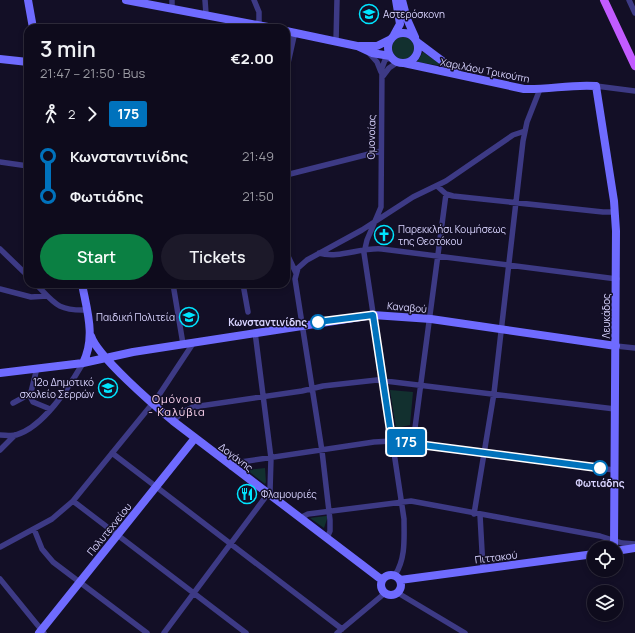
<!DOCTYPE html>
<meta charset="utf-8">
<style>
:root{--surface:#0e0b1c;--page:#1c1929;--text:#f1f3f6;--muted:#9b9ba3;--line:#2e2b3b;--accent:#0b8043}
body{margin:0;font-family:Manrope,sans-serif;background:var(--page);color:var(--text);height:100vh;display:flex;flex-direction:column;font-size:15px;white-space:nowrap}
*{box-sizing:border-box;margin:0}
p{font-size:13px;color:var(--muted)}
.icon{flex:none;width:22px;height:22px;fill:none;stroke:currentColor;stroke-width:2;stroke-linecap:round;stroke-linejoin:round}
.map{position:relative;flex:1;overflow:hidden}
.panel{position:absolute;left:24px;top:24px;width:266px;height:264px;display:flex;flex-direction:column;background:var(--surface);border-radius:12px;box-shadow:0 2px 6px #0003,0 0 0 1px var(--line)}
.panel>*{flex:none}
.badge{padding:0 8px;border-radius:3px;font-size:14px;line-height:26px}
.tools{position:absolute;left:587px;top:541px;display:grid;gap:8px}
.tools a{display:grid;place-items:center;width:36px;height:36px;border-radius:50%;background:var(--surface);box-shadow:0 2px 6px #0003,0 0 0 1px var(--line);font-size:20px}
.map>.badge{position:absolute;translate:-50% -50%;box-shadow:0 0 0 2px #fff}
.legs{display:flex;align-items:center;gap:6px;height:44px;padding:0 16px;font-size:13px}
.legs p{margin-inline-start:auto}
.headline{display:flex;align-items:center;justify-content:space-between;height:68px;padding:0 16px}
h1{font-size:22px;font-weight:600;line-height:30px}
.button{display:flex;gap:8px;margin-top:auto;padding:8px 16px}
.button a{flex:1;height:46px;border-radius:24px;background:var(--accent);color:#fff;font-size:16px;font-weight:600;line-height:46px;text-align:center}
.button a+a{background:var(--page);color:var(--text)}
ul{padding:0 16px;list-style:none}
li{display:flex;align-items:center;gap:14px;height:40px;font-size:15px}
li i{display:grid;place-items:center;width:6px;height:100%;margin:0 5px;background:currentColor}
li i::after{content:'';width:10px;height:10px;margin:-5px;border:3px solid;border-radius:50%;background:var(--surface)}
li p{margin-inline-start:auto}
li:first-child i{background:linear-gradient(#0000 50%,currentColor 0)}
li:last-child i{background:linear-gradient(currentColor 50%,#0000 0)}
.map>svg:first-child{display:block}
.green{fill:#12302f}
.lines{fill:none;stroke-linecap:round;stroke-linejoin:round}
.street{stroke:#3d3a85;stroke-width:5.5}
.secondary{stroke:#6f6bff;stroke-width:8}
.primary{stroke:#c25bff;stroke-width:8}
.line-1-casing{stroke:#fff;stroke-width:9}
.line-1{stroke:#0072bc;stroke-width:6}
.stop-1-dot{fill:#fff;stroke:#0072bc;stroke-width:2}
.labels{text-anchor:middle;stroke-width:3;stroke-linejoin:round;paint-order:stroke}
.poi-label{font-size:10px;fill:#d9d4ff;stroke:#130f26;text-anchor:start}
.street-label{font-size:10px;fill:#d9d4ff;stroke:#130f26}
.stop-label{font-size:10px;font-weight:bold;fill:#d9d4ff;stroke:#130f26;text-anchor:end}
.neighbourhood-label{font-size:11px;letter-spacing:1px;fill:#ffd6f0;stroke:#130f26}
</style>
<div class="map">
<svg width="635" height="633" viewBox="0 0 635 633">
<rect width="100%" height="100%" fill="#130f26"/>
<path class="green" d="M392 48a11 11 0 1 1 22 0a11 11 0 1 1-22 0Z
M423,52l20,14 -26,-4z
M390,390l23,2 -3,33 -14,3z
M265,468l1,14 -1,2 -18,-14z
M326,516h2l-4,12 -14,-10z"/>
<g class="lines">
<path class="street" d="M172,0v8
M205,0l1,14
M254,0l5,12v13
M629,0l6,13
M336,42l1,-42
M369,53l8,9 4,10
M391,57l-6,3 -3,8 -1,139 -14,33 -3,13 40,266c0,19 2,39 -9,56
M286,72l9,-40
M383,76l6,-8 9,-6
M596,86l39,5
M0,162l28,4
M286,175l95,-24
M437,186l9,8 7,2 150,16h12
M0,249l28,27
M286,252l10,21
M319,253c20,6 42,-6 63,-4l235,30
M36,284c19,20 22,27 51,26
M173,284l10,60
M243,284l5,28
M0,289l31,8 16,-1
M616,346l19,2
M37,368l-7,28 3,6 17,7
M13,403l13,-7h4
M173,421l10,-9 10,-5 109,-16 21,-5 54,-6 238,29
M0,435c5,0 11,1 16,0 28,-8 53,-48 67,-72
M413,443l33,-249
M0,450l15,-15
M112,453l230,176
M231,467l10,-5 133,-20 18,-1 222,29
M73,501l173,132
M474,514l20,-121 29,-252 4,-19 13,-33
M480,515l3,54
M300,518l8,-4 103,-13 189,35 22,7 13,1
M34,529l8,20 11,13 94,71
M327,538l3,-7v-11l-8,-69 -27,-172 3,-11 9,-8 55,-30 51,-33 33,-16 67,-46 12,-4
M0,547l52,-28 21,-18 84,-103 37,-56
M0,579l44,54
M398,593l67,40
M164,633l106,-142 1,-33 -16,-126
M337,633l48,-40"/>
<path class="secondary" d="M28,0l5,28
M126,0l147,28
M402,0l5,19 8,18
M286,31l71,15 15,7 18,3
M388 48a15 15 0 1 1 30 0a15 15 0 1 1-30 0Z
M394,35l6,-11 -4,-24
M417,42l40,30
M359,46h18l14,-7
M0,59l28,3
M404,63l120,26c24,1 47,-5 72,-3l18,115 2,30 -2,317
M82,284c5,27 14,53 1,79
M91,336c6,20 64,70 82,85l209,159
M0,373l83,-10 50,-11 240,-37 58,4 185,27
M616,551l19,-3
M381 585a10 10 0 1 1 20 0a10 10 0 1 1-20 0Z
M400,580l194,-26
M39,633l156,-195"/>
<path class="primary" d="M604,0l31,66"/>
</g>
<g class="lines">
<g class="line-1-casing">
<path id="line-1" d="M318,322l55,-7 19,126 208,27"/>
</g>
<use href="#line-1" class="line-1"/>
</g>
<defs>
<g id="school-ring" transform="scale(1)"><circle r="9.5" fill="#130f26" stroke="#00e5ff" stroke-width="1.5"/><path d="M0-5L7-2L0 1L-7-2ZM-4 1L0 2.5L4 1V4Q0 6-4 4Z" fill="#00e5ff"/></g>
<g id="church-ring" transform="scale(1)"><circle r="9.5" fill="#130f26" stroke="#00e5ff" stroke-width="1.5"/><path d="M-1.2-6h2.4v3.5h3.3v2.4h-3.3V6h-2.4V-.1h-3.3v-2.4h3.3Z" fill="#00e5ff"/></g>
<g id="restaurant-ring" transform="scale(1)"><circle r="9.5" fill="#130f26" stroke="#00e5ff" stroke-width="1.5"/><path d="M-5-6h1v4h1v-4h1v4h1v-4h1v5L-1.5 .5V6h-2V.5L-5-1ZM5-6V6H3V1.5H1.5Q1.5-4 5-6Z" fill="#00e5ff"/></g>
</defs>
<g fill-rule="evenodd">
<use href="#school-ring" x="369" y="14"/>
<use href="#church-ring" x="384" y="235"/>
<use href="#school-ring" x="189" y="317"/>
<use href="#school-ring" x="108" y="388"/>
<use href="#restaurant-ring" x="247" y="494"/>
</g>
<g class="stop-1-dot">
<circle cx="318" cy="322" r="7"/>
<circle cx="600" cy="468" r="7"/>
</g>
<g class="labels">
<g class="poi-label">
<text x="383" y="18">Αστερόσκονη</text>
<text x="398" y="233">Παρεκκλήσι Κοιμήσεως<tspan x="398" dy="12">της Θεοτόκου</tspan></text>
<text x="175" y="321" text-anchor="end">Παιδική Πολιτεία</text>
<text x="94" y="386" text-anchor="end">12ο Δημοτικό<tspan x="94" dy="12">σχολείο Σερρών</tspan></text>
<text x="261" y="498">Φλαμουριές</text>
</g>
<g class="street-label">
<text transform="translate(485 70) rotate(11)" y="4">Χαριλάου Τρικούπη</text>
<text transform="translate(371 137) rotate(-89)" y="4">Ομονοίας</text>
<text transform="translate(407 307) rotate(5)" y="4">Καναβού</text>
<text transform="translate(606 316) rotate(-90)" y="4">Λευκάδος</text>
<text transform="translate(236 457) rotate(37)" y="4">Δογάνης</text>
<text transform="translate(109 529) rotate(-51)" y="4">Πολυτεχνείου</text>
<text transform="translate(496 557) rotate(-7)" y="4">Πιττακού</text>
</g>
<g class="stop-label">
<text x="307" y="326">Κωνσταντινίδης</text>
<text x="600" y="487" text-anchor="middle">Φωτιάδης</text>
</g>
<g class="neighbourhood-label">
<text x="177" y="403">Ομόνοια<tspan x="177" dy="13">- Καλύβια</tspan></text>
</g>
</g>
</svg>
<div class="tools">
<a><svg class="icon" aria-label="locate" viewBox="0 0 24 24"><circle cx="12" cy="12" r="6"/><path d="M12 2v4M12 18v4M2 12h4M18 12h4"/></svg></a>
<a><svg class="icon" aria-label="layers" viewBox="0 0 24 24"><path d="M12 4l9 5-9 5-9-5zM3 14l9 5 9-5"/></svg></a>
</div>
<b class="badge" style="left:406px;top:442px;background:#0072bc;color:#fff">175</b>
<section class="panel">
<div class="headline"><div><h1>3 min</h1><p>21:47 – 21:50 · Bus</p></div><b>€2.00</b></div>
<div class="legs"><svg class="icon" aria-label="walk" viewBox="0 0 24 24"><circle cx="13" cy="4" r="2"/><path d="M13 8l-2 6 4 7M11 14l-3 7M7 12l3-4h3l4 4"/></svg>2<svg class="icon" aria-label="forward" viewBox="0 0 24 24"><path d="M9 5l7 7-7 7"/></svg><b class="badge" style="background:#0072bc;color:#fff">175</b></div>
<ul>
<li><i style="color:#0072bc"></i><b>Κωνσταντινίδης</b><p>21:49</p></li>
<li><i style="color:#0072bc"></i><b>Φωτιάδης</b><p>21:50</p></li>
</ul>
<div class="button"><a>Start</a><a>Tickets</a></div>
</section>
</div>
